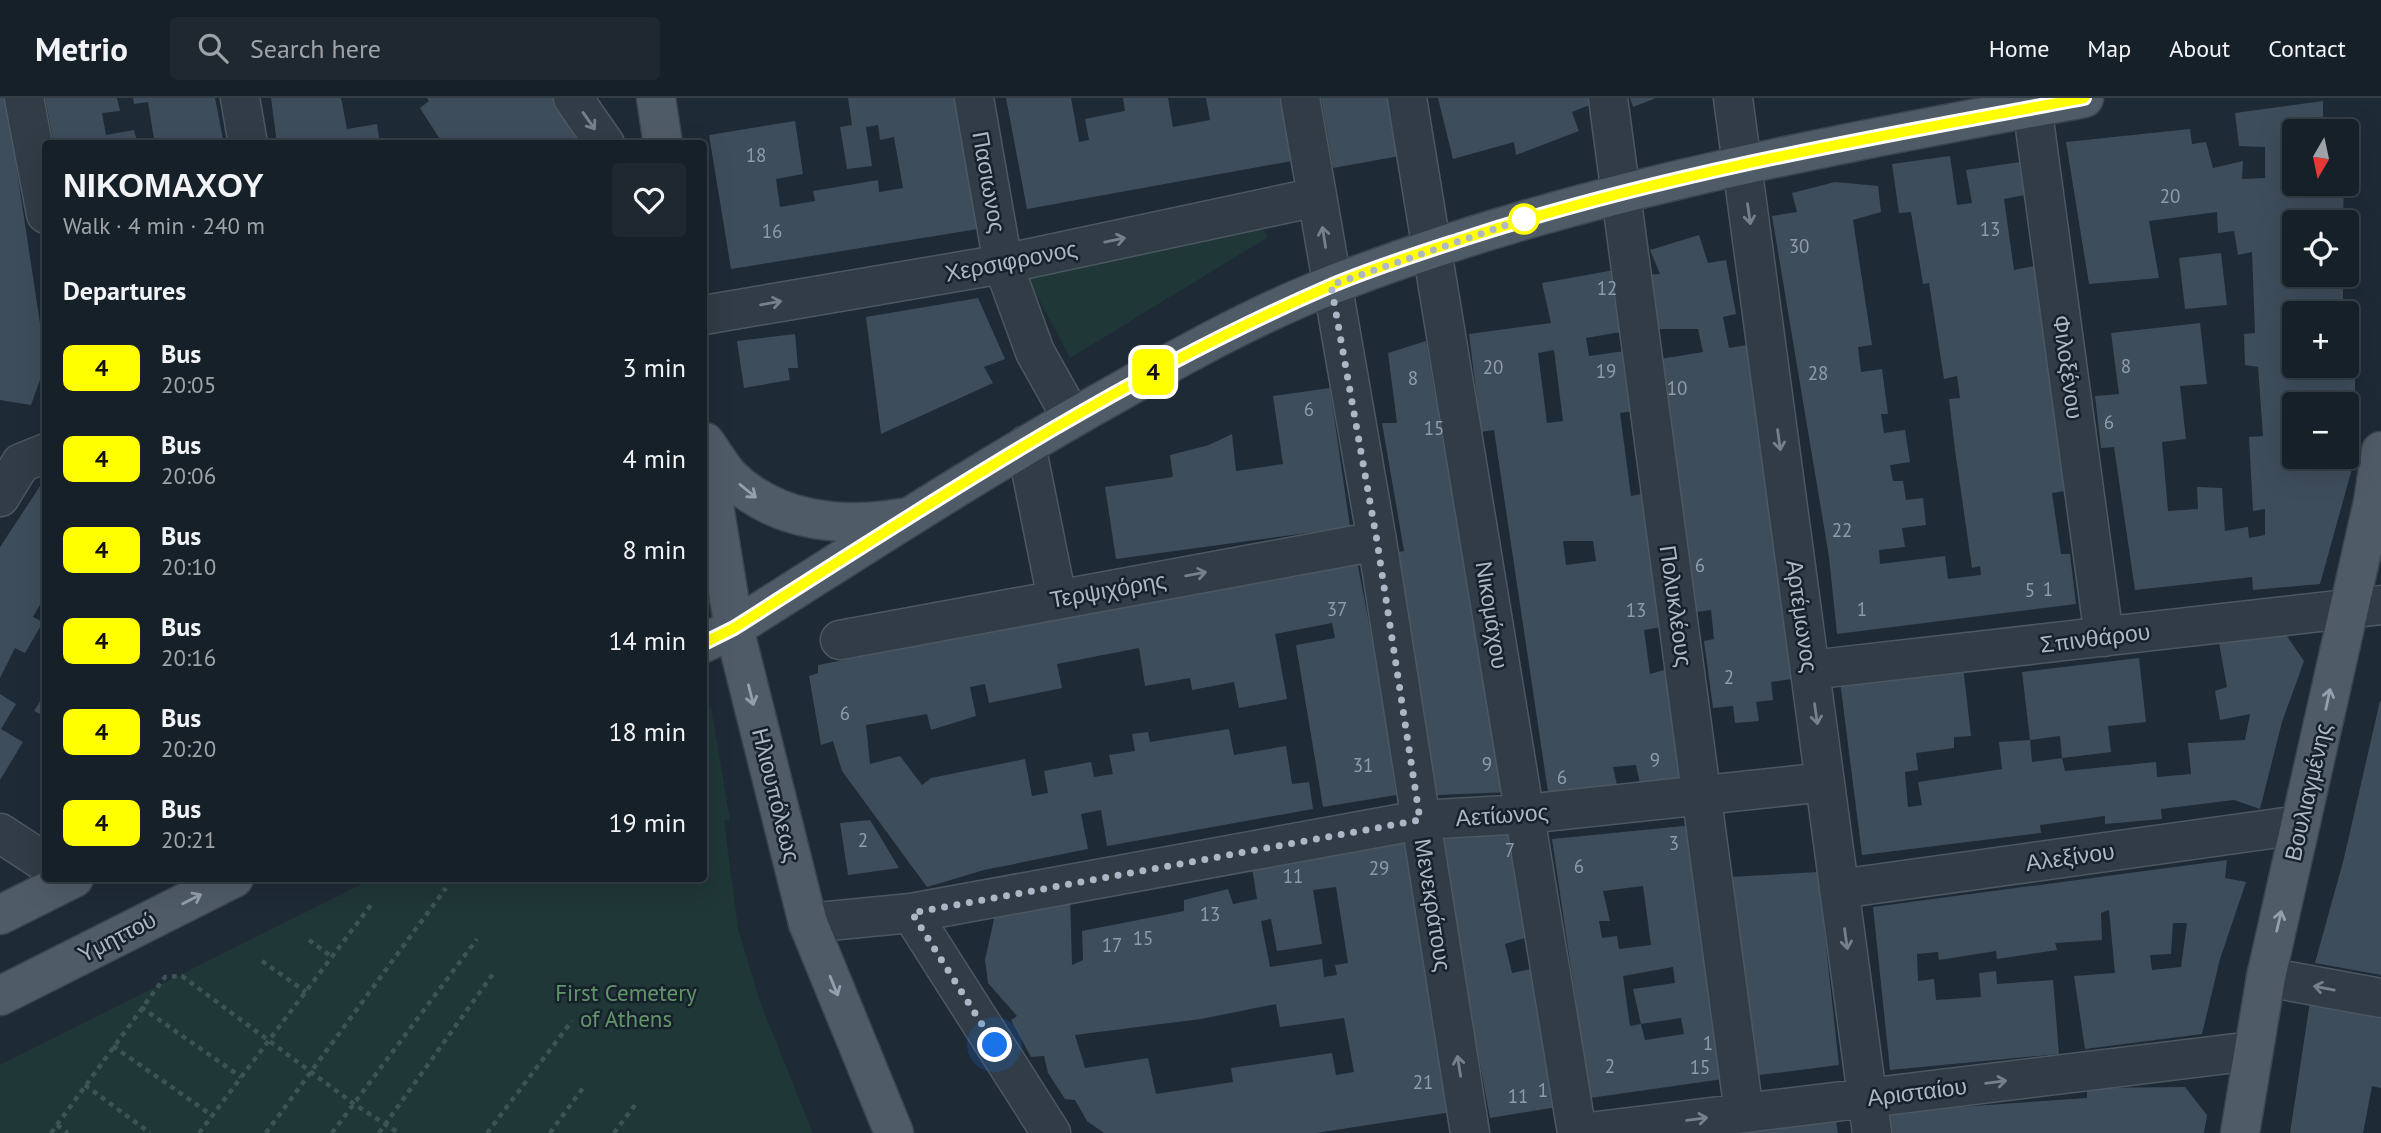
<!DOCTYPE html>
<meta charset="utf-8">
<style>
:root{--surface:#162028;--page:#1f2830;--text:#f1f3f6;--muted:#9ea3a8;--line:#353e45}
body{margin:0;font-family:"PT Sans",sans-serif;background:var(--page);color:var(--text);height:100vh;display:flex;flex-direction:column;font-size:26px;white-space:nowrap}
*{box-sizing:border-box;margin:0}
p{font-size:23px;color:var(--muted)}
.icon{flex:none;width:38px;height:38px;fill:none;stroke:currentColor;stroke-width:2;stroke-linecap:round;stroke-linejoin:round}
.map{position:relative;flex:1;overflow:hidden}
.drawer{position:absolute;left:42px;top:42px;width:665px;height:742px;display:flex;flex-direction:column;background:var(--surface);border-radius:7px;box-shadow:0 7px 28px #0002,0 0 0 2px var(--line)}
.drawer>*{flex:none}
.badge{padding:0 14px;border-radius:10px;font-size:24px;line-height:46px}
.needle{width:46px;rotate:189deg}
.tools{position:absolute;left:2282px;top:21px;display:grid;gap:14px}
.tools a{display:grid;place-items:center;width:77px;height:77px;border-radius:7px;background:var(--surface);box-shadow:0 7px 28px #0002,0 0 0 2px var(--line);font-size:35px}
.you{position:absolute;width:35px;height:35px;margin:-18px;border:5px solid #fff;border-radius:50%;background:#1a73e8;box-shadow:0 0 0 10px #1a73e833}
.map>.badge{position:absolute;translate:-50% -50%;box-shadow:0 0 0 4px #fff}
h2{padding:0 21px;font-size:26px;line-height:63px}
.round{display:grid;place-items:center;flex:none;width:74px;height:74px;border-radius:7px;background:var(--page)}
.summary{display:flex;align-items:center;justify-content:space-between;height:119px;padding:0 21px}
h1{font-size:33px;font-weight:700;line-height:52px}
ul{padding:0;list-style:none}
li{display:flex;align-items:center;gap:21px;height:91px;padding:0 21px}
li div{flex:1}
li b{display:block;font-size:26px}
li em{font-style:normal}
li .badge{min-width:77px;font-weight:700;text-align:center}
header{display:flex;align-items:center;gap:42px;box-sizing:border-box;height:98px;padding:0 35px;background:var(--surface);border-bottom:2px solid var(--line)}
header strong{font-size:33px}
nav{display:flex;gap:38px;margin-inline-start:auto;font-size:24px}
.search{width:490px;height:63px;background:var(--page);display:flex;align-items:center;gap:18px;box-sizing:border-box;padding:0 24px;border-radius:7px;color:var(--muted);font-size:26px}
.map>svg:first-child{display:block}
.green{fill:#203737}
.building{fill:#3e4d5c;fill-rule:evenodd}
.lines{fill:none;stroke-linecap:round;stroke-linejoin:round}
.minor-casing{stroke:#4c5762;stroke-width:41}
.major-casing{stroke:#3b4550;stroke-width:41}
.path{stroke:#3d5455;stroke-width:4.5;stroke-dasharray:5 5;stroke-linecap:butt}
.minor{stroke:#313c47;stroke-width:38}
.major{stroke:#4f5b67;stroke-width:38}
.oneway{stroke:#74808c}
.oneway2{stroke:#94a0ad}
.line-casing{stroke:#fff;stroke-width:16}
.line{stroke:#ff0;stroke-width:10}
.walk{stroke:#abb7c4;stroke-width:7;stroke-dasharray:0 12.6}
.stop-dot{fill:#fff;stroke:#ff0;stroke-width:3.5}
.labels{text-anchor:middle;stroke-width:5;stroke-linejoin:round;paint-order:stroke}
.number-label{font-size:19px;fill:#909caa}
.street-label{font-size:23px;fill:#abb7c4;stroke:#17212b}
.park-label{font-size:23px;fill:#62956a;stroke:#17212b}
</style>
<header>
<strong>Metrio</strong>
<div class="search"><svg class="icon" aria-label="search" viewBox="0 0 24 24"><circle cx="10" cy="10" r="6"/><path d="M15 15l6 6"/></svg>Search here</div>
<nav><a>Home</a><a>Map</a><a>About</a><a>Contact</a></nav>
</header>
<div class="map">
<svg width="2381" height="1035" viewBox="0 0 2381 1035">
<rect width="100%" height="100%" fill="#1e2a36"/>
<path class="green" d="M1259,125l9,14 -198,121 -45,-85z
M711,609l19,113 -6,1 14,107 22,74 53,131h-813v-68l372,-186 332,-1v-167z"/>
<path class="building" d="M0,0h6l40,265 -15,42 -31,-5z
M45,0h72l3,13 -18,2 4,22 28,-5 3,11 -83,3z
M133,0h82l9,46h-76l-1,-4 7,-1 -6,-37 -14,2z
M271,0h70l6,31 30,-5 3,20h-103z
M427,0h130l31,46h-145l-23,-36 9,-7z
M848,0h108l22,131 -247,40 -22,-134 86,-14 8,53 -27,5 4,28 35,-6 -2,-10 65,-11 1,12 24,-4 -9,-51 -14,3 -2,-15 -12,2 6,39 -25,3 -7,-42 12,-2z
M1006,0h65l8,44 10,-2 -4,-21 40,-8 -2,-13h45l5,29 37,-7 -4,-22h75l11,63 -265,48z
M1321,0h69l10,58 -67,12z
M1438,0h153l1,6 -20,8 7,19 -63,24 -2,-13 -61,17z
M1630,0h26l-23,9z
M2323,3v28l22,-3v5h-51v53h50l-1,38h-49v53h49v38h-49v53h53v-6l8,-1v99l-35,126 -67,6 -1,-13 -117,13 -21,-143 -13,1 -6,-52 24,-2 -8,-61 89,-10 7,61 -27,2 6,53 -24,3 6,69 30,-2 -1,-22 25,1 3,43 23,-4 1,11 16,-3v-26l-12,2 -4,-74 14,-1 -5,-69 -13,-2 -1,-31 11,-1 -3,-81 -14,3 -4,-24 -16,2 -1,-21 -68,9 10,57 -70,6 -23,-142 124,-13 2,15 14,-2 7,26 30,-7 -1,18 23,-1v-31l-26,-1 -4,-33zM2294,306h53v53h-53z
M1950,58l7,49 15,-2 -6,-33 54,-8 5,33 -21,4 10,71 20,-4 31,225 -13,2 9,61h9l6,50 -239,30 -8,-77 -57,-341 25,-4 -5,-19 43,-11 43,4 3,26 -28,8 19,125 -14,2 3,25 21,-3 6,45h-7l3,19 21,-3 5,32 -20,3 3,16h10l3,19 17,-2 3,27 -24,3 3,19 -26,3 1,14 65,-8 3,23 33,-4 -1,-9 -8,2 -17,-118 -6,-51 11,-1 -3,-22 -13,3 -15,-96 -6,1 -12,-72 -12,1 -7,-49z
M1699,137l9,28 18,-3 10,54 -13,3 6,31 18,-3 45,334 -21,3 2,18 -17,2 3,19 -24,2 -2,-17 -20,2 -9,-67 10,-2 -3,-29 -24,3 -33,-253 49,-8 -5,-23h-49l-7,-54 18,-1 -10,-24z
M2221,155l6,52 -42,4 -6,-51z
M1620,171l12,61 -46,8 3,18 43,-6 9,60 -21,3 11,83 20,-4 16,134 -23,4 6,44 24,-7 14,113 -48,4 -4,-19 -23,2 4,18 -69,7 -54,-362 -13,2 -12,-98 82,-11 -9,-40zM1554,252l9,71 -16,2 -9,-70zM1563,443h30l3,20 -30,4z
M978,200l27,61 -21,8 9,16 -112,51 -15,-117z
M795,236l3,34h-10l2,12 -46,8 -7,-47z
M1426,243l10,59 10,-3 64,395 -73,3 -39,-243 6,-1 -22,-128h15l-9,-70z
M1330,290l20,139 -234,32 -11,-72 68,-10 -3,-22 39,-10 23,-11 4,37 47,-7 -10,-68z
M46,379v117l-13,23 10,5 -18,31 -10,-5 -15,30v-131z
M1357,463l23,119 16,115 -73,12 -27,-162 39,-7 -3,-15 -57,11 12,65 -48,9 -5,-26 -42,8 -2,-12 -45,8 -6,-38 -82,16 5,24 -73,15 -4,-19 -15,3 6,29 -45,14 -4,-16 -61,11 4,39 30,-8 22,29 9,-7 94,-19 7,37 16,-3 -4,-22 47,-9 3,15 19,-3 -4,-19 26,-4 -3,-17 16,-2 2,10 79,-13 5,26 52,-9 6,38 17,-2 4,27 -206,37 -6,-36 -20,4 7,35 -104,21 -57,17 -85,-116 -9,-30 -12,4 -12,-69 9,-3v-8z
M2286,537l18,26 -22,61 -22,87 -26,-9 -73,9 1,10 -57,5v-8l-65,9 1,8 -179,22 -22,-174 123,-15 8,70 -17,1v11l-38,5 2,17 -13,2 3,35 14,-2 -4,-23 84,-13 -3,-27 31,-2 2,22 30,-4 3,13 91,-9 1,15 34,-3 -3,-31 57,-3 5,-26 -30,6 -5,-29 12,-4 -8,-44z
M2139,560l7,64 -38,4 3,26 -49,6 -2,-22 -30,4 -8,-68z
M46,594v25l-12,-6z
M0,596l16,10 -15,25 22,13 -23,38z
M2380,603h1v274l-66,-12 29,-105z
M870,722l29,48 -51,7 -8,-52z
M1694,727l36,253 -140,20 -38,-259zM1643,788l8,59 -32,4 -2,-13 -15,2 -3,-17h11l-7,-30zM1673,869l2,16 -42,6 8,35 -11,2 -7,-50zM1681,920l3,16 -39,6 -4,-16z
M1520,732l14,105 -29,9 7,29 23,-5 22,139 -67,11 -52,-278z
M1403,736l49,278 -136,21h-212l-17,-12 -12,-21 -10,-1 -17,-26 -4,-17 -13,1 -20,-37 6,-4 -29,-33 -3,-23 11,-50 74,-16 2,71 11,-5 -1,-29 102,-20v-11l44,-11 5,15 24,-5 -6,-38zM1336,789l12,76 -13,2 2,10 -13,2 -2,-18 -52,8 -9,-46 10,-2 6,32 45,-7 -9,-54zM1276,906l4,23 64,-9 10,54 -18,3 -4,-22 -101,15 2,14 -77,12 -8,-36 -63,10 -10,-33 126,-16z
M2227,762l-2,18 21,4 -26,77 -18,75 -117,15 -11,-73 41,-3 -6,-63 -8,3 1,27 -47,3 2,7 -60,9 -1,-8 -57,9 -1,-8 -21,2 1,27 16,-2 2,21 45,-3 -2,-24 17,-2 1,13 56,-4 6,74 -169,16 -17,-163zM2173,825h14l-6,44 -29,3 -2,-15 21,-1z
M1818,774l21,193 -80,10 -30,-198z
M2311,897l70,16v77l-9,-2 -9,47h-73z
M2185,989l22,28 -3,18h-313l-3,-21 199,-14v-10z
M1835,1017l3,18h-112z"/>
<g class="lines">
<g class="minor-casing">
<path id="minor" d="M24,0l22,116
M240,0l8,46
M573,0l32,46
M974,0l29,166 32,88 37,66
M1300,0l77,443 93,592
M1407,0l170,1035
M1608,0l136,1015
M1733,0l139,1035
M2031,0l73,539
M704,217l299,-51 314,-67
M1026,347l31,154
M0,399l21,-34 25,-10
M840,542l537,-99
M1810,572l571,-65
M0,735l46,30
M1839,791l461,-64
M911,815l140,220
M808,825l103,-10 509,-93 105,-6 300,-32
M2266,879l115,21
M1581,1035l671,-82"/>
</g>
<g class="major-casing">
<path id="major" d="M656,0l7,46
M705,344c8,11 16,25 25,35 46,45 111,51 171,41
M704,346l30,184 74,295 86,210
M704,545l30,-15c127,-80 252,-162 383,-235 70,-40 142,-80 217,-109 242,-94 496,-138 750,-186
M0,817l74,-37
M0,898l234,-118
M2240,1035l26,-156 107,-475 8,-51"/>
</g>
<path class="path" d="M309,842l23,17
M262,863l44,31
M141,909l100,70
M113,948l100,70
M85,987l65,48
M57,1027l11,8
M51,1035l114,-156 17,-1 172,128 45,29
M199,1035l172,-228
M266,1035l180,-245
M332,1035l145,-194
M379,1035l116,-162
M487,1035l85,-112
M550,1035l35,-48
M614,1035l21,-28"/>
<use href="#minor" class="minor"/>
<use href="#major" class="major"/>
</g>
<defs><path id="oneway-shaft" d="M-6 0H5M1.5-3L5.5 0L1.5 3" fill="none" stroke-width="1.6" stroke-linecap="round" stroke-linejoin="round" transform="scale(1.75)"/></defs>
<g class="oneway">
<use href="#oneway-shaft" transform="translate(589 23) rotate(55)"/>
<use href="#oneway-shaft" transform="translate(1749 116) rotate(82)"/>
<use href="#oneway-shaft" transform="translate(1324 139) rotate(-99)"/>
<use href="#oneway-shaft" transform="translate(1115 142) rotate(-12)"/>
<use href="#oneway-shaft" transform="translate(771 205) rotate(-10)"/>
<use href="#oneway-shaft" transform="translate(1779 342) rotate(82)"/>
<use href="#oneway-shaft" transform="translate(1196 476) rotate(-10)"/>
<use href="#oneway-shaft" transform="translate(1816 616) rotate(82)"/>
<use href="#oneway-shaft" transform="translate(1846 841) rotate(82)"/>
<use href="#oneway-shaft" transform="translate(2324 890) rotate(-169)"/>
<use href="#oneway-shaft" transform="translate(1459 968) rotate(-99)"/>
<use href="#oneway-shaft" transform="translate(1996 984) rotate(-7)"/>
<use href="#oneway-shaft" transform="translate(1697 1021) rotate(-7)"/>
</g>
<g class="oneway2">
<use href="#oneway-shaft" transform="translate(748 393) rotate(39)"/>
<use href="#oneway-shaft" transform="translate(751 597) rotate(76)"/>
<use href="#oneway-shaft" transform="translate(2328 601) rotate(-78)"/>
<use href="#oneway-shaft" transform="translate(192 801) rotate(-27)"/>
<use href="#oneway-shaft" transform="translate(2279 823) rotate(-77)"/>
<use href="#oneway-shaft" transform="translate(834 888) rotate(68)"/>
</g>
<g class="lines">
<g class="line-casing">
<path id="line" d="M704,545l30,-15c192,-122 384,-250 594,-341 44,-19 92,-34 138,-49 202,-66 410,-101 618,-140"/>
</g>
<use href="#line" class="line"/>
<path class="walk" d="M995,947l-83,-132 508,-93 -43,-279 -46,-256 193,-66"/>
</g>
<circle class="stop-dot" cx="1524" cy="121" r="14"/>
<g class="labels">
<g class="number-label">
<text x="756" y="64">18</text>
<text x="2170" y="105">20</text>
<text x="1990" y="138">13</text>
<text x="772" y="140">16</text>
<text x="1799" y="155">30</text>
<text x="1607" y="197">12</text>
<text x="2126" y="275">8</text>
<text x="1493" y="276">20</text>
<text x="1606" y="280">19</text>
<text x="1818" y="282">28</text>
<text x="1413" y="287">8</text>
<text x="1677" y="297">10</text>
<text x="1309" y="318">6</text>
<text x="2109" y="331">6</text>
<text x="1434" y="337">15</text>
<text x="1842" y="439">22</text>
<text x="1700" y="474">6</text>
<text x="2048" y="498">1</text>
<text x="2030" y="499">5</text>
<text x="1337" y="518">37</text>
<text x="1862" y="518">1</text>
<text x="1636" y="519">13</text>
<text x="1729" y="586">2</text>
<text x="845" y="622">6</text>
<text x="1655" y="669">9</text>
<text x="1487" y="673">9</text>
<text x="1363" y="674">31</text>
<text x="1562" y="686">6</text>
<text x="863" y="749">2</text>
<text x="1674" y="752">3</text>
<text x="1510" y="759">7</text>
<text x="1579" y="775">6</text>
<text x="1379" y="777">29</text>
<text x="1293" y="785">11</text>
<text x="1210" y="823">13</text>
<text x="1143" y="847">15</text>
<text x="1112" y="854">17</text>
<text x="1708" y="952">1</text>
<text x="1610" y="975">2</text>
<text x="1700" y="976">15</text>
<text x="1423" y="991">21</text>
<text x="1543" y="999">1</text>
<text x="1518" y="1005">11</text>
</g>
<g class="street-label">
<text transform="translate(989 84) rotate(80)" y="8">Πασιωνος</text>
<text transform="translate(1011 163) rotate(-11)" y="8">Χερσιφρονος</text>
<text transform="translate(2068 269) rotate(82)" y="8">Φιλοξένου</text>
<text transform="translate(1108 492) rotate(-10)" y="8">Τερψιχόρης</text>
<text transform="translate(1676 508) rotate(82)" y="8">Πολυκλέους</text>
<text transform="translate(1492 517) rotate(81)" y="8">Νικομάχου</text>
<text transform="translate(1802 518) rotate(82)" y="8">Αρτέμωνος</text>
<text transform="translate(2095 540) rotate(-7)" y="8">Σπινθάρου</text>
<text transform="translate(2308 694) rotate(-77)" y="8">Βουλιαγμένης</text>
<text transform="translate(776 697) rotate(76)" y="8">Ηλιουπόλεως</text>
<text transform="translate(1502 717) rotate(-4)" y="8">Αετίωνος</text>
<text transform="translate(2070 759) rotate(-8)" y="8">Αλεξίνου</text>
<text transform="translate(1433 807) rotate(81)" y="8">Μενεκράτους</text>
<text transform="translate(117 839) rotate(-27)" y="8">Υμηττού</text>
<text transform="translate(1917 994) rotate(-7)" y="8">Αρισταίου</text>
</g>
<g class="park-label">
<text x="626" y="903">First Cemetery<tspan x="626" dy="26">of Athens</tspan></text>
</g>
</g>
</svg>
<div class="tools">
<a><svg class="needle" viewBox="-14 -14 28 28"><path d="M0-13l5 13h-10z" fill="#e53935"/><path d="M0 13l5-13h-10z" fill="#9ea3a8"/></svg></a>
<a><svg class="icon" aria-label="locate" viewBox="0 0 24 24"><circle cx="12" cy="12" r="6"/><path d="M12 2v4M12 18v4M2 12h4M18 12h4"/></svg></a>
<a>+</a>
<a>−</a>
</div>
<div class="you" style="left:995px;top:947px"></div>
<b class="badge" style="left:1153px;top:274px;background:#ff0;color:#111">4</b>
<section class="drawer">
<div class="summary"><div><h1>ΝΙΚΟΜΑΧΟΥ</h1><p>Walk · 4 min · 240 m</p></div><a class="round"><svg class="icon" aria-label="heart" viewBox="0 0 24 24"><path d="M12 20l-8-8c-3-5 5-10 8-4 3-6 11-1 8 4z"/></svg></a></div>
<h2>Departures</h2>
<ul>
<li><span class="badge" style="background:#ff0;color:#111">4</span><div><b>Bus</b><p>20:05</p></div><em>3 min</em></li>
<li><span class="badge" style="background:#ff0;color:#111">4</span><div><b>Bus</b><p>20:06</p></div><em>4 min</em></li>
<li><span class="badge" style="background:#ff0;color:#111">4</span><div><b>Bus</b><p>20:10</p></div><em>8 min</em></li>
<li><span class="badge" style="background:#ff0;color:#111">4</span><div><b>Bus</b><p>20:16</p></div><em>14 min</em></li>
<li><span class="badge" style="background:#ff0;color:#111">4</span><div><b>Bus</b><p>20:20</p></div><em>18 min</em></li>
<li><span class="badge" style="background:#ff0;color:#111">4</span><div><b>Bus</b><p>20:21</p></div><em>19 min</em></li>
</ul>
</section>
</div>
